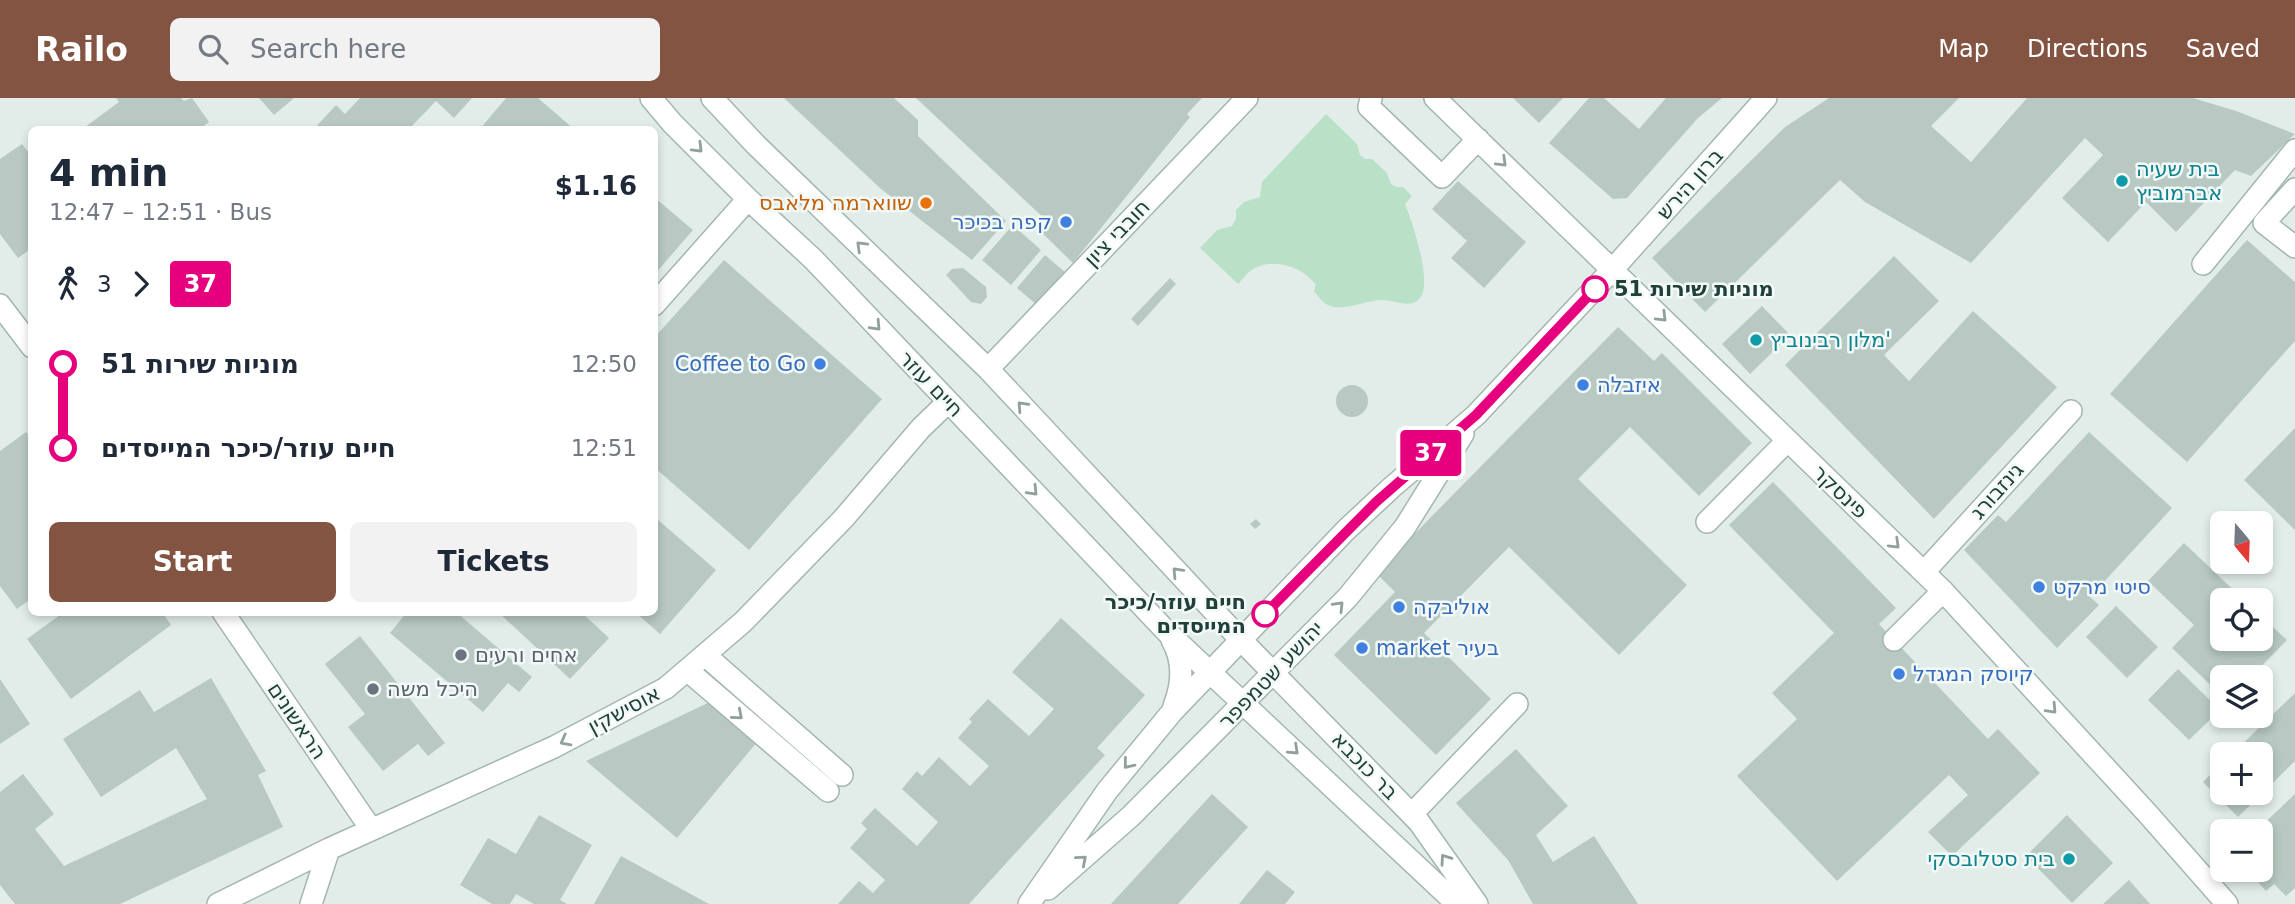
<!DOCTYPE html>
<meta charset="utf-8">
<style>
:root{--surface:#fff;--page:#f2f2f3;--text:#1f2937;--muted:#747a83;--accent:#845442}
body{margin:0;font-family:"DejaVu Sans","Noto Sans Hebrew",sans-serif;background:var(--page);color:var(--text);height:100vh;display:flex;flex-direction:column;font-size:26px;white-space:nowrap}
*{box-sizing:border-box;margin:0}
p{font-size:23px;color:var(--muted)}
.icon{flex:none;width:38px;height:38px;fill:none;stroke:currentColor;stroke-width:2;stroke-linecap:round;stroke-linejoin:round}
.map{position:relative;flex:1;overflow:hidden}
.panel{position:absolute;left:28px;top:28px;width:630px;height:490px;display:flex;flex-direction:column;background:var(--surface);border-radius:10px;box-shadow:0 4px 10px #0003}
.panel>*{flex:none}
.badge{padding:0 14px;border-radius:5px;font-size:24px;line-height:46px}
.needle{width:46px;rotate:161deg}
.tools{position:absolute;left:2210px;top:413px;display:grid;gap:14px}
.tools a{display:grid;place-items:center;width:63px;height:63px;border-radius:10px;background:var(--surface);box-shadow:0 4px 10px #0003;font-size:35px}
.map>.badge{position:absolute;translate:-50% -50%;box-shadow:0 0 0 4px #fff}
.legs{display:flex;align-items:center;gap:10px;height:77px;padding:0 21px;font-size:23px}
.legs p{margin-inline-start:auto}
.overview{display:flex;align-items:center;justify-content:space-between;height:119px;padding:0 21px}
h1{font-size:38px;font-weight:700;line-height:52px}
.primary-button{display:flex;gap:14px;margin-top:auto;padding:14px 21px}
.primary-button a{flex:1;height:80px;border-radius:10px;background:var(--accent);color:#fff;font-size:28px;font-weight:700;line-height:80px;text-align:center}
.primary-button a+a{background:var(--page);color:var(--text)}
ul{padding:0 21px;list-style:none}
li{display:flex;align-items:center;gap:24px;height:84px;font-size:26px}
li i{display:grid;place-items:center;width:10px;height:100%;margin:0 9px;background:currentColor}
li i::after{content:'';width:18px;height:18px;margin:-9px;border:5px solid;border-radius:50%;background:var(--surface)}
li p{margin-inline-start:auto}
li:first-child i{background:linear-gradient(#0000 50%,currentColor 0)}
li:last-child i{background:linear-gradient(currentColor 50%,#0000 0)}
header{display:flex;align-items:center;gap:42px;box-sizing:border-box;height:98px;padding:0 35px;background:var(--accent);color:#fff}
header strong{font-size:33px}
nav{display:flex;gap:38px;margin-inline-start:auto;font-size:24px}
.search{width:490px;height:63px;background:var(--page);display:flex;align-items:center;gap:18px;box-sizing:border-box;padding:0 24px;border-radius:10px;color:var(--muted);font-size:26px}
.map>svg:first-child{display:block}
.green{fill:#b9e1c7}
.building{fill:#b7c9c2}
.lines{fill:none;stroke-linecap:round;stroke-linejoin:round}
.minor-casing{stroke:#a4b6b1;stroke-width:24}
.minor{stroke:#fff;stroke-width:21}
.oneway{stroke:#90a09c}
.line-1-casing{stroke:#fff;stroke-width:16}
.line-1{stroke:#e6007e;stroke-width:10}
.culture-dot{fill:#0f9aa8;stroke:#f3f9f7;stroke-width:2.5}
.food-dot{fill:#e8710a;stroke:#f3f9f7;stroke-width:2.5}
.shop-dot{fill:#3f7fe0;stroke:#f3f9f7;stroke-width:2.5}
.stop-1-dot{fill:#fff;stroke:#e6007e;stroke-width:3.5}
.worship-dot{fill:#6b7280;stroke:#f3f9f7;stroke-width:2.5}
.labels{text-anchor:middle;stroke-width:5;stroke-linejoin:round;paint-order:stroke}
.culture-label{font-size:21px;fill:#0d838f;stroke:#f3f9f7;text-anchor:start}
.street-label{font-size:21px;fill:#20403a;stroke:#f3f9f7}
.food-label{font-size:21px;fill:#c56008;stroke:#f3f9f7;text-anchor:end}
.shop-label{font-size:21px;fill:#366cbe;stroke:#f3f9f7;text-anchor:start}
.stop-label{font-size:21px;font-weight:bold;fill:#20403a;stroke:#f3f9f7;text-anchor:start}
.worship-label{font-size:21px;fill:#5b616d;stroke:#f3f9f7;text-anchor:start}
</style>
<header>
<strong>Railo</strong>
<div class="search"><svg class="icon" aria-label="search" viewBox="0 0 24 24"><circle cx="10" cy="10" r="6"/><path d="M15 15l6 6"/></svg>Search here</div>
<nav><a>Map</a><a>Directions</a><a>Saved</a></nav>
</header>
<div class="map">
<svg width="2295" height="806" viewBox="0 0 2295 806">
<rect width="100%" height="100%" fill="#e2ede9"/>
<path class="green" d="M1326,16l31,30 3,11 5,4h7l15,14 4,11 6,3h6l9,9 -7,8c7,17 29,81 14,95 -9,10 -24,1 -36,1 -17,0 -32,9 -49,7 -10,-2 -14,-8 -20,-16l2,-6c-13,-18 -41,-27 -61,-17 -7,3 -12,11 -17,16l-38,-36 17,-18 15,-4 4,-7v-9l8,-8 16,-5 2,-15z"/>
<path class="building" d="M116,0h65l3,3 8,-3 17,24 -10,8h-118l38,-28z
M259,0h35l-20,17z
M360,0h112l-18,20 -18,-17 -28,29h-95l23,-25 9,9z
M506,0h32l37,32h-96z
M784,0h110l24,22v16l88,85 -34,39 -92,-72z
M916,0h286l-15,16 3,3 -117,146 -32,-31 8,-9z
M1513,0h50l-24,25z
M1589,0h15l35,31 27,-31h56l-24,20 -71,80 -14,1 -64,-56z
M1829,0h130l-28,28 40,36 56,-64h166l43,13 59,23 -44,42 -16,-6 -59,62 -30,-30 -38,40 -46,-44 41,-43 -18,-17 -114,125 -106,-61 -25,-22 -135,132 -53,-54 133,-131z
M22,46l10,13v91l-14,10 -18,-24v-75z
M1458,83l68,61 -42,46 -33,-30 16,-17 -35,-32z
M654,99l39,33 -39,45z
M1013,127l28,25 -30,35 -29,-25z
M2247,142l48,42v59l-108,121 -77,-68z
M1045,157l21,18 -28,33 -21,-18z
M1894,158l45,45 -55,54 25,26 64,-70 84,76 -123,132 -149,-154z
M724,162l158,139 -133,151 -95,-83v-129z
M963,170l23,19 1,10 -6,7 -10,-2 -25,-27 6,-6z
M1170,180l6,6 -38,42 -7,-7z
M1762,208l28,29 -40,39 -28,-30z
M1618,229l36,34 8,-8 90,90 -53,53 -69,-69 -52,52 109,106 -68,70 -110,-108 -85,86 67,66 -55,56 -102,-100 61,-63 -19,-19z
M1336 303a16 16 0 1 1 32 0a16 16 0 1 1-32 0Z
M2295,330v102l-51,-50z
M26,334l6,7v159l-15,11 -17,-23v-135z
M2089,334l83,76 -82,89 9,8 -42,43 -93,-98 34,-35 8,7z
M1773,384l123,126 -17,16 109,115 10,-10 42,44 -88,83 -24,-24 40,-37 -19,-20 -112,106 -100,-105 60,-57 -25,-26 62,-60 -105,-108z
M657,421l59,51 -56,64 -25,-22h19v-89z
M1256,421l5,5 -6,5 -5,-5z
M2184,445l60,57h-22v39h39v-23l26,24 -36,37h-29v19l-50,-48 22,-23 -46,-44z
M2116,508l42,41 -31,31 -41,-41z
M64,514h98l9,13 -100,74 -44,-60z
M407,514h49l76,65 -13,15 -11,-9 -25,29 -93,-79z
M498,514h83l28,26 -39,41z
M1061,520l84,77 -48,53 8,7 -136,149h-131l21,-23 14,12 12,-13 -35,-32 17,-19 -6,-6 14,-15 42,38 21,-24 -36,-33 15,-18 5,5 17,-19 31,29 19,-20 -31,-28 14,-16 -3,-3 19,-20 41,37 25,-27 -42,-37z
M360,538l85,107 -17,13 -10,-12 -35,27 -35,-44 17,-13 -40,-50z
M2178,571l42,41 -31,30 -41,-40z
M211,580l55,93 -8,4 25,52 -163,77h-105l-15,-19v-93l23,-18 31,40 -19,15 29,37 143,-67 -31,-51 -75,49 -38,-58 77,-49 14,22z
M0,581l30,45 -30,20z
M2295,595v68l-57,56 -35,-35 19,-19v30h39v-39h-29z
M712,603l46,40 -81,97 -91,-77z
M1516,651l52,57 -32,29 17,27 41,-26 44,68h-105l-25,-44 -52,-57z
M1212,696l36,33 -70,77h-67z
M2295,696v94l-9,8 -12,-12 -8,7 -8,-9 7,-7 -4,-4v-40h-5z
M539,717l53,30 -32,55 7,4h-33l-18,-10 -6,10h-18l-32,-19 28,-47 28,16z
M2067,717l46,48 -41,40 -46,-47z
M621,758l88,48h-115z
M1267,772l28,22 -10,12h-46z
M2129,782l21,24h-47z"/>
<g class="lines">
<g class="minor-casing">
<path id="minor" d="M651,0l21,25 76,76 65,60 354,373 290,272
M712,0l44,47 232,224 253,271 178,182 58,82
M1371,0l-2,9 73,70 36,-38
M1435,0l508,493 204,222 80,91
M2295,91l-31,34 31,24
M2203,166l92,-114
M0,207l32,42
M654,207l94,-106
M988,271l259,-271
M1707,424l80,-81
M1924,474l147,-161
M223,514l148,217
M1172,542c12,21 11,43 2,66
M1894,542l49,-49
M705,557l137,120
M687,572l141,121
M1412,716l105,-110
M1048,791l83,-73 217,-219 57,-70 58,-93
M218,806l111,-55 225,-102 112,-59 77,-66 101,-104 77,-90 27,-26
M311,806l18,-55
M1029,806l78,-113 65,-79 174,-182 45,-42 85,-73 137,-146 153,-171"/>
</g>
<use href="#minor" class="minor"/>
</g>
<defs><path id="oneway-chevron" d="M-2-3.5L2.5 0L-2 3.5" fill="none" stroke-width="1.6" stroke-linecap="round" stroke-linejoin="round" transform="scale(1.75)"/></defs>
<g class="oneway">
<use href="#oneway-chevron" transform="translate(698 50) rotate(45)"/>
<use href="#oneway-chevron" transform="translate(1502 64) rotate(44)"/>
<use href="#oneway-chevron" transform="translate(861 148) rotate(-136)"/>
<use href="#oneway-chevron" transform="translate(1662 219) rotate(45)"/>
<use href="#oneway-chevron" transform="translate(876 228) rotate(47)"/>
<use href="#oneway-chevron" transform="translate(1022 308) rotate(-133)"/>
<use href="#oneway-chevron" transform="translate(1033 393) rotate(46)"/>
<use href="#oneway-chevron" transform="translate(1895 446) rotate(44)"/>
<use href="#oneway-chevron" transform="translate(1177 474) rotate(-133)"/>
<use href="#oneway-chevron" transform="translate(1339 508) rotate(-46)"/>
<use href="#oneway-chevron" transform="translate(2052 611) rotate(47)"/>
<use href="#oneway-chevron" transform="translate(738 617) rotate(41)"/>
<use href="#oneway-chevron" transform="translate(565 643) rotate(152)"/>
<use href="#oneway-chevron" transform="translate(1294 652) rotate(43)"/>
<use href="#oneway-chevron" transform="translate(1128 666) rotate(129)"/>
<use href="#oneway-chevron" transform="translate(1445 761) rotate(-125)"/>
<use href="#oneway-chevron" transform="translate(1082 762) rotate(-41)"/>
</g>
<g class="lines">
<g class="line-1-casing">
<path id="line-1" d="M1265,516l111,-112 100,-87 119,-126"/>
</g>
<use href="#line-1" class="line-1"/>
</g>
<g class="culture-dot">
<circle cx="2122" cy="83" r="7"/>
<circle cx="1756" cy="242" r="7"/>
<circle cx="2069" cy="761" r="7"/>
</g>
<circle class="food-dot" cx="926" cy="105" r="7"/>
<g class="shop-dot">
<circle cx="1066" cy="124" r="7"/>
<circle cx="820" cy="266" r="7"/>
<circle cx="1583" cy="287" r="7"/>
<circle cx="2039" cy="489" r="7"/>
<circle cx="1399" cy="509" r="7"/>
<circle cx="1362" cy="550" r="7"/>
<circle cx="1899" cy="576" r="7"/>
</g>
<g class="stop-1-dot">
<circle cx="1595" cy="191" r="12"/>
<circle cx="1265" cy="516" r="12"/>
</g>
<g class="worship-dot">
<circle cx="461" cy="557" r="7"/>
<circle cx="373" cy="591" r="7"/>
</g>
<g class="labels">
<g class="culture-label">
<text x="2136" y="78">בית שעיה<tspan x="2136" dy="24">אברמוביץ</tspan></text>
<text x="1770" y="249">מלון רבינוביץ'</text>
<text x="2055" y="768" text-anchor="end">בית סטלובסקי</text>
</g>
<g class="street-label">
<text transform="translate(1690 86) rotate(-48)" y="7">ברון הירש</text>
<text transform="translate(1117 135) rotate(-46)" y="7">חובבי ציון</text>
<text transform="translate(931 286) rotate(46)" y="7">חיים עוזר</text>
<text transform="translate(1997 393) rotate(-48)" y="7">גינזבורג</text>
<text transform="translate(1840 394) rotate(44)" y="7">פינסקר</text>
<text transform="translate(1271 577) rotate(-46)" y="7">יהושע שטמפפר</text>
<text transform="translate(624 612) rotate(-28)" y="7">אוסישקין</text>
<text transform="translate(297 623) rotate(56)" y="7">הראשונים</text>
<text transform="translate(1365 668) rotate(46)" y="7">בר כוכבא</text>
</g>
<g class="food-label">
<text x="912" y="112">שווארמה מלאבס</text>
</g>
<g class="shop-label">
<text x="1052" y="131" text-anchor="end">קפה בכיכר</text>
<text x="806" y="273" text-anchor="end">Coffee to Go</text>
<text x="1597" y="294">איזבלה</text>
<text x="2053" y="496">סיטי מרקט</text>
<text x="1413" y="516">אוליבקה</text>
<text x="1376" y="557">market בעיר</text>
<text x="1913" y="583">קיוסק המגדל</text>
</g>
<g class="stop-label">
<text x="1614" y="198">מוניות שירות 51</text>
<text x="1246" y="511" text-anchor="end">חיים עוזר/כיכר<tspan x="1246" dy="24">המייסדים</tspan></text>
</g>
<g class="worship-label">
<text x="475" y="564">אחים ורעים</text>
<text x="387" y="598">היכל משה</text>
</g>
</g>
</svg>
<div class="tools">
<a><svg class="needle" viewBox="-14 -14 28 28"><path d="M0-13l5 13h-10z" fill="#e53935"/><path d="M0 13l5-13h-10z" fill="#747a83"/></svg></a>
<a><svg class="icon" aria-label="locate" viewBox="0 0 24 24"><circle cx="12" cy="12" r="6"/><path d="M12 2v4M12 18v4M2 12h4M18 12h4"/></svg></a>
<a><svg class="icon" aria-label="layers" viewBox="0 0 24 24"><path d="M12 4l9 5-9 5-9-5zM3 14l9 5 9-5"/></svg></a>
<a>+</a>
<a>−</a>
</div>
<b class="badge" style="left:1431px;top:355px;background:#e6007e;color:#fff">37</b>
<section class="panel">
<div class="overview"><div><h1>4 min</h1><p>12:47 – 12:51 · Bus</p></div><b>$1.16</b></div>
<div class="legs"><svg class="icon" aria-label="walk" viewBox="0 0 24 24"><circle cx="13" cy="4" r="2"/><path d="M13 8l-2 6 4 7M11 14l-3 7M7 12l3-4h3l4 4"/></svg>3<svg class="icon" aria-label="forward" viewBox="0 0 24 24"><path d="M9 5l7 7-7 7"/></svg><b class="badge" style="background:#e6007e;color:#fff">37</b></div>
<ul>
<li><i style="color:#e6007e"></i><b>מוניות שירות 51</b><p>12:50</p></li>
<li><i style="color:#e6007e"></i><b>חיים עוזר/כיכר המייסדים</b><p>12:51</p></li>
</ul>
<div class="primary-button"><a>Start</a><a>Tickets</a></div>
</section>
</div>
